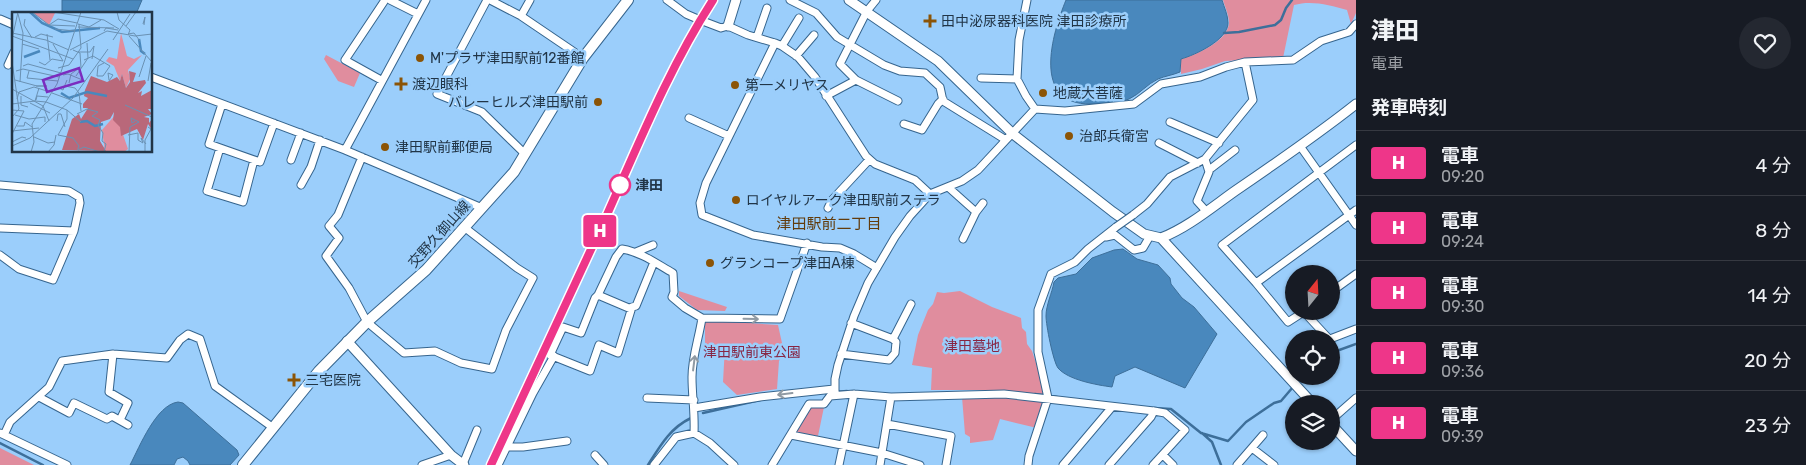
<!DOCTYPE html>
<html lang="ja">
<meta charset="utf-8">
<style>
:root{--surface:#171b24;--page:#242831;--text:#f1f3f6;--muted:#9ea1a6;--line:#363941}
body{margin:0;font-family:Rubik,"Noto Sans JP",sans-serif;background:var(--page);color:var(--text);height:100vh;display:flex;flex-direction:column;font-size:19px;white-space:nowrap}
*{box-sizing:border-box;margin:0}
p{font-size:16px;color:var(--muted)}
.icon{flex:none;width:28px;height:28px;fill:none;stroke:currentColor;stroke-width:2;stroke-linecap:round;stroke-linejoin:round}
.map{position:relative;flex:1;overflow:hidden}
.panel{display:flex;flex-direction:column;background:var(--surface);width:450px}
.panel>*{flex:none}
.badge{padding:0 10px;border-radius:4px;font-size:18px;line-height:32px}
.needle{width:32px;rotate:18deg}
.tools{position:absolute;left:1285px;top:265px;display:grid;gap:10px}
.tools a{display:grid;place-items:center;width:55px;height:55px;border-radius:50%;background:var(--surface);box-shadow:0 1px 4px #0004;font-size:25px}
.map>.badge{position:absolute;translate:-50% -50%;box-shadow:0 0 0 2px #fff}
h2{padding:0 15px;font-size:19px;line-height:45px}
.round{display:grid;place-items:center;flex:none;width:52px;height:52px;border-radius:26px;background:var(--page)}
.overview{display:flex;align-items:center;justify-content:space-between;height:85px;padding:0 15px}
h1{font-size:24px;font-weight:800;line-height:38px}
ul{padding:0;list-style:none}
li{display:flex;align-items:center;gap:15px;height:65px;padding:0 15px;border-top:1px solid var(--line)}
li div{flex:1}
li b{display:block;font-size:19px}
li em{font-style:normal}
li .badge{min-width:55px;font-weight:700;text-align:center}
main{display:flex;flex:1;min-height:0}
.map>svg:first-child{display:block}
.green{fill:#e08d9e}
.water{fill:#4988bd;stroke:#3d6f9a}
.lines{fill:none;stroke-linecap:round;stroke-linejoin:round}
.stream{stroke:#3d6f9a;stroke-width:2.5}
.minor-casing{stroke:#36658e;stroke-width:9}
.tertiary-casing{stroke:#36658e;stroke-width:11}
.secondary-casing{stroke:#36658e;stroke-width:12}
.minor{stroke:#fff;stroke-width:7}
.tertiary{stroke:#fff;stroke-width:9}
.secondary{stroke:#fff;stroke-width:10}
.rail-casing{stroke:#46647e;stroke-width:4.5}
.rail{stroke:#9bcefb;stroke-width:2.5;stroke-dasharray:8;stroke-linecap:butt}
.minor-bridge-casing{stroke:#36658e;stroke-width:9;stroke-linecap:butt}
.minor-bridge{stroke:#fff;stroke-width:7}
.oneway{stroke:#909aa3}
.line-casing{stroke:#fff;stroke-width:11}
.line{stroke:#ee3689;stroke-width:8}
.poi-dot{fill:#8b5406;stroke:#9bcefb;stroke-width:2}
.stop-dot{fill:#fff;stroke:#ee3689;stroke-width:2.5}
.labels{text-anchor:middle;stroke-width:5;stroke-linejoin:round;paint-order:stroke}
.poi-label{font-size:14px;fill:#213547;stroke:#9bcefb;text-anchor:start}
.stop-label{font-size:14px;font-weight:bold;fill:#213547;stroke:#9bcefb;text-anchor:start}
.street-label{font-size:14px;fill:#213547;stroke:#9bcefb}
.park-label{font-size:14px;fill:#872543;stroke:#9bcefb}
.neighbourhood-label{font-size:15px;fill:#623c0c;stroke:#9bcefb}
.inset-river{fill:none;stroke:#4988bd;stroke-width:2.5}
.inset-road{fill:none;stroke:#6a91b3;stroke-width:1}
.view{fill:#7b2cbf;fill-opacity:0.15;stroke:#7b2cbf;stroke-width:2.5}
.inset-edge{fill:none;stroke:#213547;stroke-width:2.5}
</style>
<main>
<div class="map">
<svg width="1356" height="465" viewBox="0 0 1356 465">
<rect width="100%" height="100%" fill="#9bcefb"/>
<path class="green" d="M1223,0h133v13l-5,11 -4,-14c-17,-5 -36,-10 -53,-5l-11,53 -58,3 -23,8 -21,5v-15c15,-4 47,-18 48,-36 0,-8 -4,-16 -6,-23z
M326,55l34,18 -6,14 -16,-6 -14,-22z
M679,291l48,16 -2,4 -28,-1 -18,-14z
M960,291l32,16 29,11 1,10 4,4 1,12 5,7 11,33 1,11 -48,-5h-65l1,-22 -20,-3 6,-30 10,-25 5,-6 4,-12 7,1z
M705,320l73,5 6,27 -5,9 -2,28 -40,6 -14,-13 2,-36 -20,-1z
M1005,395l36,5 1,4 -5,24 -37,-9 -7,21 -23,3v-6l-5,-3 -3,-37z
M810,407h14l-6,29 -22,-4z
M0,448l34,17h-34z"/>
<path class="water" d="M62,0h80l-6,14h-74z
M1066,0h156c2,7 6,15 6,23 0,17 -33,32 -47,36l-1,13c-7,3 -15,4 -22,7 -11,5 -18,15 -29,20 -11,5 -26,5 -38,5 -60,1 -39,-70 -25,-104z
M1123,249l14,10 21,6 12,13 1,6 11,14 12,9 23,27 -32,54 -50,-21 -20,9 -3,11c-15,-2 -44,-7 -54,-19 -5,-7 -12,-43 -12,-52 0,-11 6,-23 8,-34l4,-4 18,-4 16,-16 22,-8z
M178,402l5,1 54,47 2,5 -9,10h-40l-2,-4 -5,-4 -6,2 -3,6h-44c10,-19 26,-60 48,-63z"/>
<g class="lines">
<path class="stream" d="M1224,33l15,-1 36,-7 6,-5 5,-12 6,-8
M1331,353l25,-9
M1296,383l6,-7
M835,392l12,-1
M1035,394l22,3
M1154,408l17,1 30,24 27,8 18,-19 28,-19 7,-2 12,-14
M703,413l57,-13
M1202,433l10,9 9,23
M0,443l43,22
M648,465c12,-19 22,-37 43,-47"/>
<g class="minor-casing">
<path id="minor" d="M390,0l28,14
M487,0l-50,94 45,18 43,42
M490,0l31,16 62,42
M667,0l19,14 14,6 21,8 7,-2 20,9 27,8 7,3 16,11 17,20 51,79 9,8 40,16 15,14
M790,0l26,13 21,24 47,28 16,6 25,2 15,14 3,14 63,39
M521,16l9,-16
M0,19l14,6
M757,37l10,-29
M775,43l-69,140 -6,20 2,12 51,20 69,12 18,1 14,6 23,14
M782,46l17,-28
M796,56l18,-21
M8,65l6,-13
M151,77l194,73 137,58
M981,78l36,1 2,-39 8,-40
M1017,79l9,17 9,13
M381,80l-36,-20 40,-60
M856,80l42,21
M826,96l30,-16 -16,-16 27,-53 9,-11
M222,104l-13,40 51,18 14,-39
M689,118l40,18
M1170,122l49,21
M904,124l18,6 16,-26 5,-5
M1159,143l39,20
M1300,146l56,79
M220,148l-13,43 36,11 11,-42
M345,150l81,-150
M362,157l-24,58 -9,11 10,12 -13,18 23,32 18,34 37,31 31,-2 26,12 31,6 14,-39 27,-52 -16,-10 -53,-41
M1205,159l4,13 -12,29 9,10
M291,160l10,-27
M1209,170l26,-20
M0,185l69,6 10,6 1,6 -6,28 -74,-3
M301,185l10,-18 9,-27
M948,187l28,25 7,-9
M828,208l4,-8 37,-40
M1133,215l14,-11 23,-27 35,-18 48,-59 -8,-38
M1106,237l9,-2 19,15 9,-2 7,-12
M963,239l13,-27
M636,252l17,-7
M0,255l19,14 34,11 21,-49
M654,262l-18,44 -4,1 -14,46 -19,-8 -9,26 -40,-16 13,-28 18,6 14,-35 3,-3 18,-38 6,-8c19,3 35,15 51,24l1,19 -2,5 13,11 17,10 78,1 27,-76
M1256,283l100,-73
M1331,292l25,-18
M598,295l33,14
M1305,311l-17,11 -32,-39 -34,-38 134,-100
M1304,312l25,27
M893,339l18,-35
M1330,339l26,-10
M113,354l-4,38 19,11 -8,17
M841,354l48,6 6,-7 1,-11 -3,-3 -42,-16
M835,395v-16l3,-14 16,-49 14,-33 27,-46 15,-21 20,-22 32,-13 16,-11 57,-61 30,2 69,-7 27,-20 39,-7 26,-10 19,-5 48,-2 28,-19 28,-9 7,-8
M39,397l30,16 5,-10 33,16 5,-3 16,9
M647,398l47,2
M694,408l66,-11 74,-8
M1331,420l25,-22
M887,424l64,12 -5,29
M0,433l67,32
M694,433c1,-19 -2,-37 -2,-56 0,-20 7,-39 10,-59
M4,435l6,-13 39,-35 13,-26 51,-7 54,4 13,-18 8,-6 12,5 15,47 57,41
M791,435l91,18 38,12
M506,447h17l44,-6
M1252,448l22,17
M595,455l9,10
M1163,455l10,10
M463,464l14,-34
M422,465l29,-10
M498,465l35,-72 21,-37
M654,465l22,-28 18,-4 16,10 24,22
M772,465l37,-61h15l6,-8 24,-2 37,3 113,-3 150,17 11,2 20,17 -32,35
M839,465l15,-71
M880,465l11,-68
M1028,465l1,-9 19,-58 -10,-46v-42l13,-36 24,-12 13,-13 28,-22
M1063,465l49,-58
M1109,465l42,-48 3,-6
M1237,465l26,-30"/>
</g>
<g class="tertiary-casing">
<path id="tertiary" d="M849,0l89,61 75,73 100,78 31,22 17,4 152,166
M728,26l8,-26
M1161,238c26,-10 50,-30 74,-47 41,-28 82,-56 121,-87
M347,341l104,114 13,10
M1331,424l25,27"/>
</g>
<g class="secondary-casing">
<path id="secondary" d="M243,465l76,-94 48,-49 59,-52 88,-98 69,-114 45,-58"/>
</g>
<use href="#minor" class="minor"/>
<use href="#tertiary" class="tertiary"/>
<use href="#secondary" class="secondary"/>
<g class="rail-casing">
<path id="rail" d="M491,465c38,-83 77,-165 115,-248 33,-73 63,-149 107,-217"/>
</g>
<use href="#rail" class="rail"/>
<g class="minor-bridge-casing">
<path id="minor-bridge" d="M1116,227l17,-12"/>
</g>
<use href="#minor-bridge" class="minor-bridge"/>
</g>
<defs><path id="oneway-shaft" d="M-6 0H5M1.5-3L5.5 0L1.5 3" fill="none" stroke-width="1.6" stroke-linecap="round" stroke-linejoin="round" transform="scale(1.25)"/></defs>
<g class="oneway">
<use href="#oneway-shaft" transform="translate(751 319) rotate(1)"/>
<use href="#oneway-shaft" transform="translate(694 363) rotate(-83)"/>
<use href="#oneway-shaft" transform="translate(785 394) rotate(173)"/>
</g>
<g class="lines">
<g class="line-casing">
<path id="line" d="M491,465c38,-83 77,-165 115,-248 33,-74 63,-149 107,-217"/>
</g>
<use href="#line" class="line"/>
</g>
<g class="poi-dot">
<path d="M927.5 13.5h5v5h5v5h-5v5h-5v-5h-5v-5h5z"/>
<circle cx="420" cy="58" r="5"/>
<path d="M398.5 76.5h5v5h5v5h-5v5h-5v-5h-5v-5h5z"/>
<circle cx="735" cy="85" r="5"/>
<circle cx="1043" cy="93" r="5"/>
<circle cx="598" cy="102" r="5"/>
<circle cx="1069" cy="136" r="5"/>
<circle cx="385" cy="147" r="5"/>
<circle cx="736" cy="200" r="5"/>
<circle cx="710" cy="263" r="5"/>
<path d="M291.5 372.5h5v5h5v5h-5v5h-5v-5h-5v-5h5z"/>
</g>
<circle class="stop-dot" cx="620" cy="185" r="10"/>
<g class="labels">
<g class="poi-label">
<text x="941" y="26">田中泌尿器科医院 津田診療所</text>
<text x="430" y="63">M'プラザ津田駅前12番館</text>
<text x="412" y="89">渡辺眼科</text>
<text x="745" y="90">第一メリヤス</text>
<text x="1053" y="98">地蔵大菩薩</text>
<text x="588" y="107" text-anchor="end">バレーヒルズ津田駅前</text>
<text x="1079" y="141">治郎兵衛宮</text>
<text x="395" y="152">津田駅前郵便局</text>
<text x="746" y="205">ロイヤルアーク津田駅前ステラ</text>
<text x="720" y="268">グランコープ津田A棟</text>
<text x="305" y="385">三宅医院</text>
</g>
<g class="stop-label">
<text x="635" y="190">津田</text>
</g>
<g class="street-label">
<text transform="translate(439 234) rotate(-48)" y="5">交野久御山線</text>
</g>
<g class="park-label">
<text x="972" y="351">津田墓地</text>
<text x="752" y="357">津田駅前東公園</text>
</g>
<g class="neighbourhood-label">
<text x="829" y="229">津田駅前二丁目</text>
</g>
</g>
<g transform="translate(12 12)">
<rect width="140" height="140" fill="#9bcefb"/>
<path d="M20,0h23v1l-6,12zM109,21l6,23 7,3 8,-4 -14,15 2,9 -4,9 -4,-14 -2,7 -6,-15 -8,-5 3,-4 8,2zM104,102l12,35 -4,3h-19l-3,-22z" fill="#e08d9e"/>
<path d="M117,59l7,2 -3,9 12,-2 1,3 -8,10 4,-2 -1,5 11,-6v19h-4l4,5 -8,3 5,1v5l3,-4v11l-4,-6 -5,16 -6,-11 -16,7 -1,-9 -7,-7 1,-8 -4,7 -9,3 -1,19 6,10 -44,-1 10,-31 7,-5 2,5 7,-11h-5v-4l5,-6 -4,-2 1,-6 6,-14 16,6 10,-5 3,4 2,-7 4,14 4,-6z" fill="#b9687a"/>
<path class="inset-river" d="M18,0l12,11 20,9 38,-4M127,27l2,12 4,3M12,45l16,-6M49,81l8,5 18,-6 20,4M68,110l7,-1 8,5 8,-2"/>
<path class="inset-road" d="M20,0l17,13 26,1M41,0l51,8 15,9M105,0l2,8 11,10 -2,5M6,2l5,19 -3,49M13,7l-1,6 8,13M66,12l11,3 12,-7M131,12l2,-7 -1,8M37,13l9,-6 19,4M114,14l10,-14M66,15l36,1M43,17l20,2M92,19l2,-3 12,2M0,21l34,7 23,10M35,22l3,26M116,22l6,-1 6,8M0,24l61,23M117,24l23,26M23,25l6,-3 12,3M0,27l6,-27M101,28l17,-26M10,32l17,5M41,32l10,17M58,38l37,-19 28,5 17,-2M61,38l7,3 1,15M67,40h11l4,-6 -2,13M72,48l9,-4 17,10 -7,10h-6M0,50l7,47 -7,8M27,50l6,3 7,-6 11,2M11,54l5,-2 33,9M46,56l11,-3 12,-17 -2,-24M4,59l7,-2 36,8M17,59l-2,7 31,3M51,63l5,-1 17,7M64,64l12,-18 -1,-15M85,64l1,-10 6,-3M127,65l7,-21M3,68l22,6h10h-11M97,69l4,-6 -5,-2 1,7M136,69l3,-18M57,71l2,-9 8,-6M53,74l10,2 4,5 2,18M27,76l-4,13 11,1M47,76l4,2 4,-10M0,77l31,17 6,15M40,81l30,11M9,84v9l7,2M5,87l2,-7 15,-5 16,5 9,-4M24,88l1,-4 11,1M34,90l21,8v9l-9,16 15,3 6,8 -1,2v2l6,-3 16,5M18,91l20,10M0,92l23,-3M113,93l27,12M0,98l12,1 -12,23M55,98l14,12M65,102l10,-5 11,3 -6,4 8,4 -2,5 5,8 -1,8 4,3 -2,8M3,103l14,4 16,-2v5M45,109l1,-7h3l4,13M5,114h7l1,-4 7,5M0,119l27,-3M116,123l10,-2v7l5,3 -2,-5 5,6M22,125l14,6 7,-1M0,130l10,-5 4,1M0,134l18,-8 43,-40 35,-49M19,140l3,-10 -2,-18 25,-40 24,-72M36,140l6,-7 2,-10M117,140l1,-25 9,-5 -8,-4 1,5 3,-2M133,140v-12l6,-11 -3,-2"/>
<path class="view" d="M67,56l4,13 -36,11 -4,-12z"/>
<rect width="140" height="140" class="inset-edge"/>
</g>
</svg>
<div class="tools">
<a><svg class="needle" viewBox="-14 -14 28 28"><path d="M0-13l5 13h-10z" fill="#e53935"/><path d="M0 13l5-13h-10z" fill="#9ea1a6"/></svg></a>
<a><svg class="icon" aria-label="locate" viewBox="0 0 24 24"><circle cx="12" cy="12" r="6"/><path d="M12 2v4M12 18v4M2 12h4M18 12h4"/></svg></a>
<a><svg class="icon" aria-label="layers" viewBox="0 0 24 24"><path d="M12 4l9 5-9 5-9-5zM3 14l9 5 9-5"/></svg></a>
</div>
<b class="badge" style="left:600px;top:231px;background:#ee3689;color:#fff">H</b>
</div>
<section class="panel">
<div class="overview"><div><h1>津田</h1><p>電車</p></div><a class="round"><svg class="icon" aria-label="heart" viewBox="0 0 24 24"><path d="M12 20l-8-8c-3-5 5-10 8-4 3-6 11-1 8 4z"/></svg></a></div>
<h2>発車時刻</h2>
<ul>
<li><span class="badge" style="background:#ee3689;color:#fff">H</span><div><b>電車</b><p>09:20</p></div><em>4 分</em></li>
<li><span class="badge" style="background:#ee3689;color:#fff">H</span><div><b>電車</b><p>09:24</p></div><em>8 分</em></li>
<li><span class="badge" style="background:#ee3689;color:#fff">H</span><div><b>電車</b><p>09:30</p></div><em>14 分</em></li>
<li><span class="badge" style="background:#ee3689;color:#fff">H</span><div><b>電車</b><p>09:36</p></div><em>20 分</em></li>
<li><span class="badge" style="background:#ee3689;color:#fff">H</span><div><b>電車</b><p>09:39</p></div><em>23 分</em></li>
</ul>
</section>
</main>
